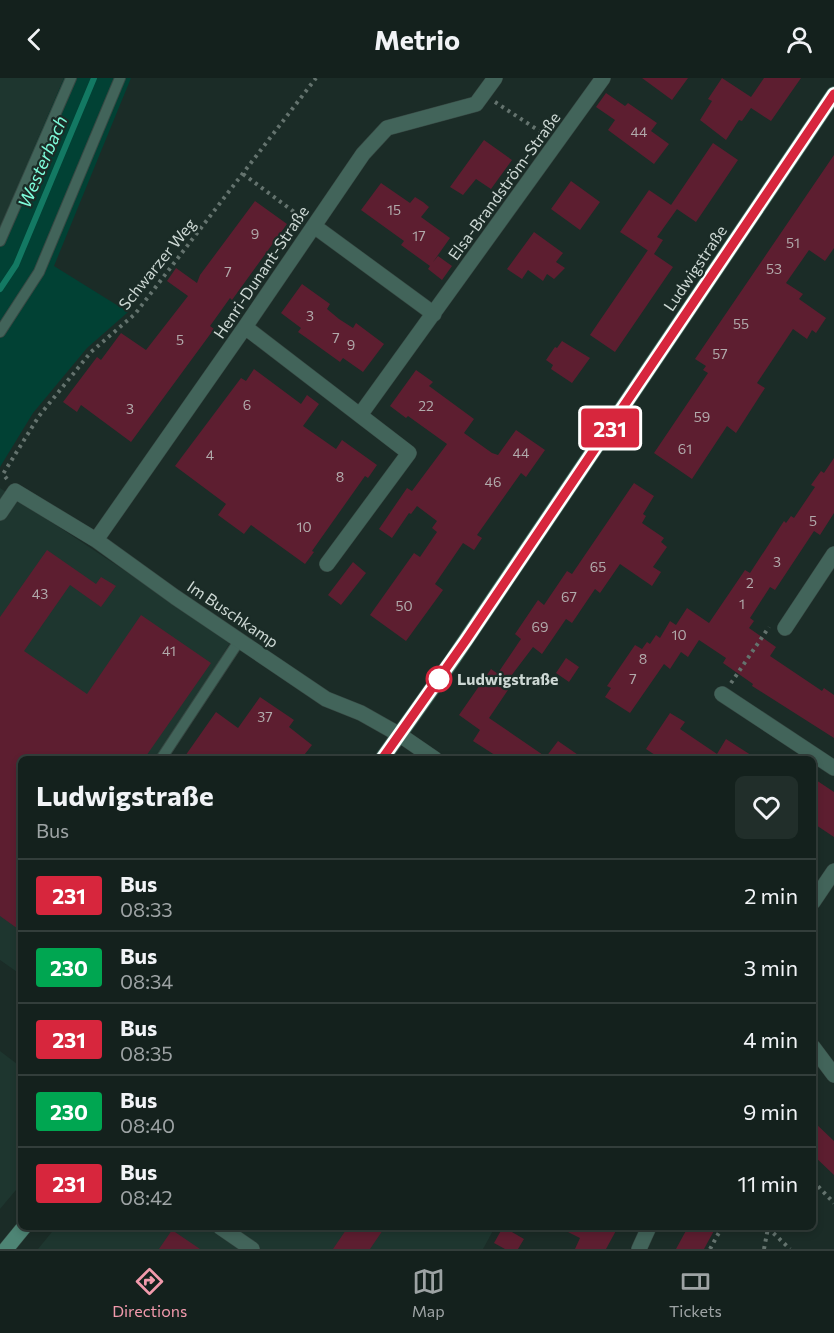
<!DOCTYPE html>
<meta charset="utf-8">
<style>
:root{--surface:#14211d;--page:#212e2a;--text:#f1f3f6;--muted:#9da3a4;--line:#333e3b;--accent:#f29aac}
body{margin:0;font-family:Commissioner,sans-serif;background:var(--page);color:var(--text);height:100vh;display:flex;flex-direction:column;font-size:22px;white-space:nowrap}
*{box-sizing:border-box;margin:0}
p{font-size:20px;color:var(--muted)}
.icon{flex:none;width:33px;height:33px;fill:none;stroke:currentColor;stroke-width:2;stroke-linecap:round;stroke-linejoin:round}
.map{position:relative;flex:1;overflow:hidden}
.sheet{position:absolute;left:18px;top:678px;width:798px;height:474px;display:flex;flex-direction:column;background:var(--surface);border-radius:9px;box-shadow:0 3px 9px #0003,0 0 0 2px var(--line)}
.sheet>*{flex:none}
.badge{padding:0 12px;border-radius:4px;font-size:21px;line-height:39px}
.map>.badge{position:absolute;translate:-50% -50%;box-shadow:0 0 0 3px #fff}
.round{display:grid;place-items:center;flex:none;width:63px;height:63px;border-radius:9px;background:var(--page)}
.head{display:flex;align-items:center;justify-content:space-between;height:102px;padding:0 18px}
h1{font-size:28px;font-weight:700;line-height:45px}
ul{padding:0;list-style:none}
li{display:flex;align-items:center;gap:18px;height:72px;padding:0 18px;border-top:2px solid var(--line)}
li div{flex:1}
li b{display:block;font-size:22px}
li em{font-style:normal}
li .badge{min-width:66px;font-weight:700;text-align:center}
header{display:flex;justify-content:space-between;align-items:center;height:78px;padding:0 18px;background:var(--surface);font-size:27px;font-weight:700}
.tabs{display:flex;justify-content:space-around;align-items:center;height:84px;border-top:2px solid var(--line);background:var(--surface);font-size:16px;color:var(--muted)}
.tabs a{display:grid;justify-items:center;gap:3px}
.tabs .active{color:var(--accent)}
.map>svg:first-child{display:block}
.built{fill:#1e362f}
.green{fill:#014134}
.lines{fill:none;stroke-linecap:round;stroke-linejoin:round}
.stream{stroke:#137963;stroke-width:6}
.building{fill:#5d1e30}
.lane-casing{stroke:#374843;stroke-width:12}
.street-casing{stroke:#374843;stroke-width:16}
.secondary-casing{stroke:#374843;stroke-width:16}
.path{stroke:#64736e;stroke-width:4;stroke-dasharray:3 4.5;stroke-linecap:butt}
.lane{stroke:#42645a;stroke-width:10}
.street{stroke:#42645a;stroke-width:15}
.secondary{stroke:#4e8575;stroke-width:15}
.line-casing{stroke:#fff;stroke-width:14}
.line{stroke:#d7263d;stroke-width:9}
.stop-dot{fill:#fff;stroke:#d7263d;stroke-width:3}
.labels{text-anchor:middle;stroke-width:4.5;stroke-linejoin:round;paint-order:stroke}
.number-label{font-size:14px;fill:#b1aaab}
.street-label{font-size:16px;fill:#cdd8d4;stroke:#1b2c27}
.stop-label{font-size:16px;font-weight:bold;fill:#cdd8d4;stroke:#1b2c27;text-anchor:start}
.water-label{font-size:18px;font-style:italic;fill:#7dfbda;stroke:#1b2c27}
</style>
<header><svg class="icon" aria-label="back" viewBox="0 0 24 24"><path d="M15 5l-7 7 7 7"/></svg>Metrio<svg class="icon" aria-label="person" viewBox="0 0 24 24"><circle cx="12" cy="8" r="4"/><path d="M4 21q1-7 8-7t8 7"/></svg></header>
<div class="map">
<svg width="834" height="1171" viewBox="0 0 834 1171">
<rect width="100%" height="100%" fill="#1b2c27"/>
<path class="built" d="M0,0h64l-64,149z
M0,410l231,153 -71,118h-139l-1,215 -20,-14z
M0,973l21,16v117l-21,25z
M56,1149h439l-12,22h-445z"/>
<path class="green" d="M64,0h67l-77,188 74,46 -41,36 -54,65 -33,54v-240z"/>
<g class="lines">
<path class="stream" d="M0,211l16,-24 78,-187"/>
</g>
<path class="building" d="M642,0h46l-16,22z
M722,0l29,19 13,-19h37l-30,43 -20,-13 -9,13 -3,-1 -13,20 -26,-20 12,-19 -4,-2z
M606,15l19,13 3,-3 29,20 -6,8 18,13 -15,20 -46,-34 7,-10 -19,-13z
M484,62l28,20 -21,29 -15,-10 -13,16 -13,-8z
M713,65l25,17 -42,62 -25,-17z
M834,77v93l-9,13 -16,-11 -23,33 17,11 -4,5 27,19 -10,15 -4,-3 -5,9 -14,-10 -36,54 8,5 -29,45 -9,-7 -35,53 -38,-26 54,-80 -5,-3 3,-4 -11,-7z
M571,103l29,21 -20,28 -29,-21z
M381,105l29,20 5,-6 8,5 6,5 -8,10 29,21 -17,24 5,-6 14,10 -10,14 -14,-11 2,-3 -29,-21 3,-4 -43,-31z
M649,112l28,19 -20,28 6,3 -9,14 19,13 -58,85 -25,-17 58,-85 5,4 -19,-13 -14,-9z
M255,123l32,23 -55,76 -2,-2 -20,28 4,3 -83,113 -50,-37 -4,7 -14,-10 34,-45 4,3 20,-27 25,17 42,-54 -21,-15 9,-13 21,15 3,-8z
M534,154l29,21 -7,9 9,6 -11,11 -7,-5 -4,7 -15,-11 -6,9 -15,-10z
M302,206l28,20 -3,5 12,10 14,9 3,-5 28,21 -21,28 -20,-14 -3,4 -32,-23 -10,-7 3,-4 -20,-15z
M562,263l28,17 -18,25 -21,-14 2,-4 -7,-5 9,-13 2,1z
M254,291l47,35 6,-9 12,9 -16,22 33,23 6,-9 35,25 -9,13 -3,-2 -53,75 2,1 -9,12 -54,-39 -7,9 -26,-19 8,-11 -51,-38 66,-88 5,3z
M416,292l17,12 -4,4 45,33 -10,14 28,20 6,2 18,-25 29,20 -19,27 -5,-4 -44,62 5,3 -8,12 -11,-7 -28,41 8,6 -37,51 -36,-26 44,-62 6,4 17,-25 -5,-4 5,-7 -20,-15 -6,8 -2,-1 -17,25 -13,-9 28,-41 5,3 35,-47 -39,-28 -2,2 -16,-12z
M834,380v55l-14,22 -6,-4 -39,59 -5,-3 -20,31 4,3 -5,7 27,19 -6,9 52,35 2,-3 10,7v43l-82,-52 1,-2 -30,-21 3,-5 -27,-18 -11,17 -7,-5 -11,17 -6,-5 -34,49 -25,-16 6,-9 -4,-2 28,-41 7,4 5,-7 3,2 6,-9 4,3 10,-17 6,4 11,-17 22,15 36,-53 5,3 34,-52 2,2 5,-7 3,2 21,-31 -4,-2 10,-14 3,2z
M634,405l20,13 -11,18 3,2 -4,7 22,15 -3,4 6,5 -14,20 8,5 -9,14 -32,-22 -20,29 -5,-4 -23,34 -6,-4 -24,35 -9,-7 -25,33 -10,-7 23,-34 -6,-5 23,-34 6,5 23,-34 5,3z
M47,472l49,34 5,-7 15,9 -15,21 -31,-22 -46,66 63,43 54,-79 70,48 -67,96h-123v172l-21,-15v-299z
M353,484l13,11 -25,32 -13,-10z
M566,580l13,9 -10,15 -13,-9z
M491,591l21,15 -23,34 57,39 12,-16 26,18h-83l-28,-18 7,-11 -21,-15z
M260,619l34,23 -5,7 23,18 -11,14h-118l33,-47 22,16z
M670,635l15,9 -5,7 37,25 9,-15 31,20h-96l-15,-10z
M813,700l21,14v45l-21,-14z
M813,1043l21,20v34l-21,-20z
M348,1149h37l-15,22h-37z
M503,1149l21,12 -6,10h-13l-11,-6z
M558,1149h60l-12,22h-31l5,-11z
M688,1149h28l-12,22h-28z
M172,1152l28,19h-41z"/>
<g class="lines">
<g class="lane-casing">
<path id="lane" d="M0,163l71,-163
M0,254l39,-60 81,-194
M161,681l78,-118"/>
</g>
<g class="street-casing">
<path id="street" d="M314,148l120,88
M245,249l164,126 -82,111
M360,337l243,-337
M0,435l15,-22 81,49 79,57 151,102 35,14 39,22 35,24
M96,462l149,-213 118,-173 24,-26 89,-24 19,-26
M785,550l49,-74
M722,616l112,74
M813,824l21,-31
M813,969l21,28
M220,1149l32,22
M639,1171l10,-22"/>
</g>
<g class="secondary-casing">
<path id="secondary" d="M382,681l71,-100 381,-565
M6,1171l18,-22"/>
</g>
<path class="path" d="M495,24l49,32
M243,96l58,43
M7,401l-4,-5 36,-58 52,-64 44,-38 181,-236
M731,605l38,-56
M813,1086l3,3 -3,7
M813,1103l21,22
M768,1150l22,21
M710,1171l12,-22
M764,1171l4,-21"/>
<use href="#lane" class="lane"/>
<use href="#street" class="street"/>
<use href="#secondary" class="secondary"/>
</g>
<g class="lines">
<g class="line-casing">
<path id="line" d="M382,681l84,-119 368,-546"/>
</g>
<use href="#line" class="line"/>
</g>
<circle class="stop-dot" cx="439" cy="601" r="12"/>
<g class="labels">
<g class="number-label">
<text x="639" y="59">44</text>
<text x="394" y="137">15</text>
<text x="255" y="161">9</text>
<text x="419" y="163">17</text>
<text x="793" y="170">51</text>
<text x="774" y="196">53</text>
<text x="228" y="199">7</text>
<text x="310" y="243">3</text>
<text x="741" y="251">55</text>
<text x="336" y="265">7</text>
<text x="180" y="267">5</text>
<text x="351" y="272">9</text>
<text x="720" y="281">57</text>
<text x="247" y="332">6</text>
<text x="426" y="333">22</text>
<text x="130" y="336">3</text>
<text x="702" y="344">59</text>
<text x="685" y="376">61</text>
<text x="521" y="380">44</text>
<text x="210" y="382">4</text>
<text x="340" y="404">8</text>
<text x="493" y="409">46</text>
<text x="813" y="448">5</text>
<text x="304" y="454">10</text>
<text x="777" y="489">3</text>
<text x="598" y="494">65</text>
<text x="750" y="510">2</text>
<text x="40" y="521">43</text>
<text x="569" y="524">67</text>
<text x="742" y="531">1</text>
<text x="404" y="533">50</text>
<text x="540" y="554">69</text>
<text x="679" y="562">10</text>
<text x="169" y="578">41</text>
<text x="643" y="586">8</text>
<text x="633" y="606">7</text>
<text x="265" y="644">37</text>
</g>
<g class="street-label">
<text transform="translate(504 108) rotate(-54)" y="6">Elsa-Brandström-Straße</text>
<text transform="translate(157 186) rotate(-51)" y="6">Schwarzer Weg</text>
<text transform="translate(695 190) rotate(-56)" y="6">Ludwigstraße</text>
<text transform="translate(261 194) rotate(-56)" y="6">Henri-Dunant-Straße</text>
<text transform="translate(233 536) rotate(34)" y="6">Im Buschkamp</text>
</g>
<g class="stop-label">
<text x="457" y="607">Ludwigstraße</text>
</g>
<g class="water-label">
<text transform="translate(43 84) rotate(-67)" y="6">Westerbach</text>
</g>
</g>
</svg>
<b class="badge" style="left:610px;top:350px;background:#d7263d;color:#fff">231</b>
<section class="sheet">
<div class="head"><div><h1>Ludwigstraße</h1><p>Bus</p></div><a class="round"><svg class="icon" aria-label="heart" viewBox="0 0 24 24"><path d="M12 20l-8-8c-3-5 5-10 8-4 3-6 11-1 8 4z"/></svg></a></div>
<ul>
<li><span class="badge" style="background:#d7263d;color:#fff">231</span><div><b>Bus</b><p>08:33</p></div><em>2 min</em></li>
<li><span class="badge" style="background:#00a651;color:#fff">230</span><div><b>Bus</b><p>08:34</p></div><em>3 min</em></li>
<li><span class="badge" style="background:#d7263d;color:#fff">231</span><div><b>Bus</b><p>08:35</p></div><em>4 min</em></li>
<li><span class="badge" style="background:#00a651;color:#fff">230</span><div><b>Bus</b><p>08:40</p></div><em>9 min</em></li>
<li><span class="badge" style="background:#d7263d;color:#fff">231</span><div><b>Bus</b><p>08:42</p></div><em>11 min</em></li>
</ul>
</section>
</div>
<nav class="tabs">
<a class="active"><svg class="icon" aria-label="directions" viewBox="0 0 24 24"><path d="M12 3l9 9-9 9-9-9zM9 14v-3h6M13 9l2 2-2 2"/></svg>Directions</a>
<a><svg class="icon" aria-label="map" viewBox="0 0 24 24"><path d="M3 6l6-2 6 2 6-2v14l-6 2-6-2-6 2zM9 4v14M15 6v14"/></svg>Map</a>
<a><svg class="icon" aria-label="tickets" viewBox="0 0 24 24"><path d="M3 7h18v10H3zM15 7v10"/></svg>Tickets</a>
</nav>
